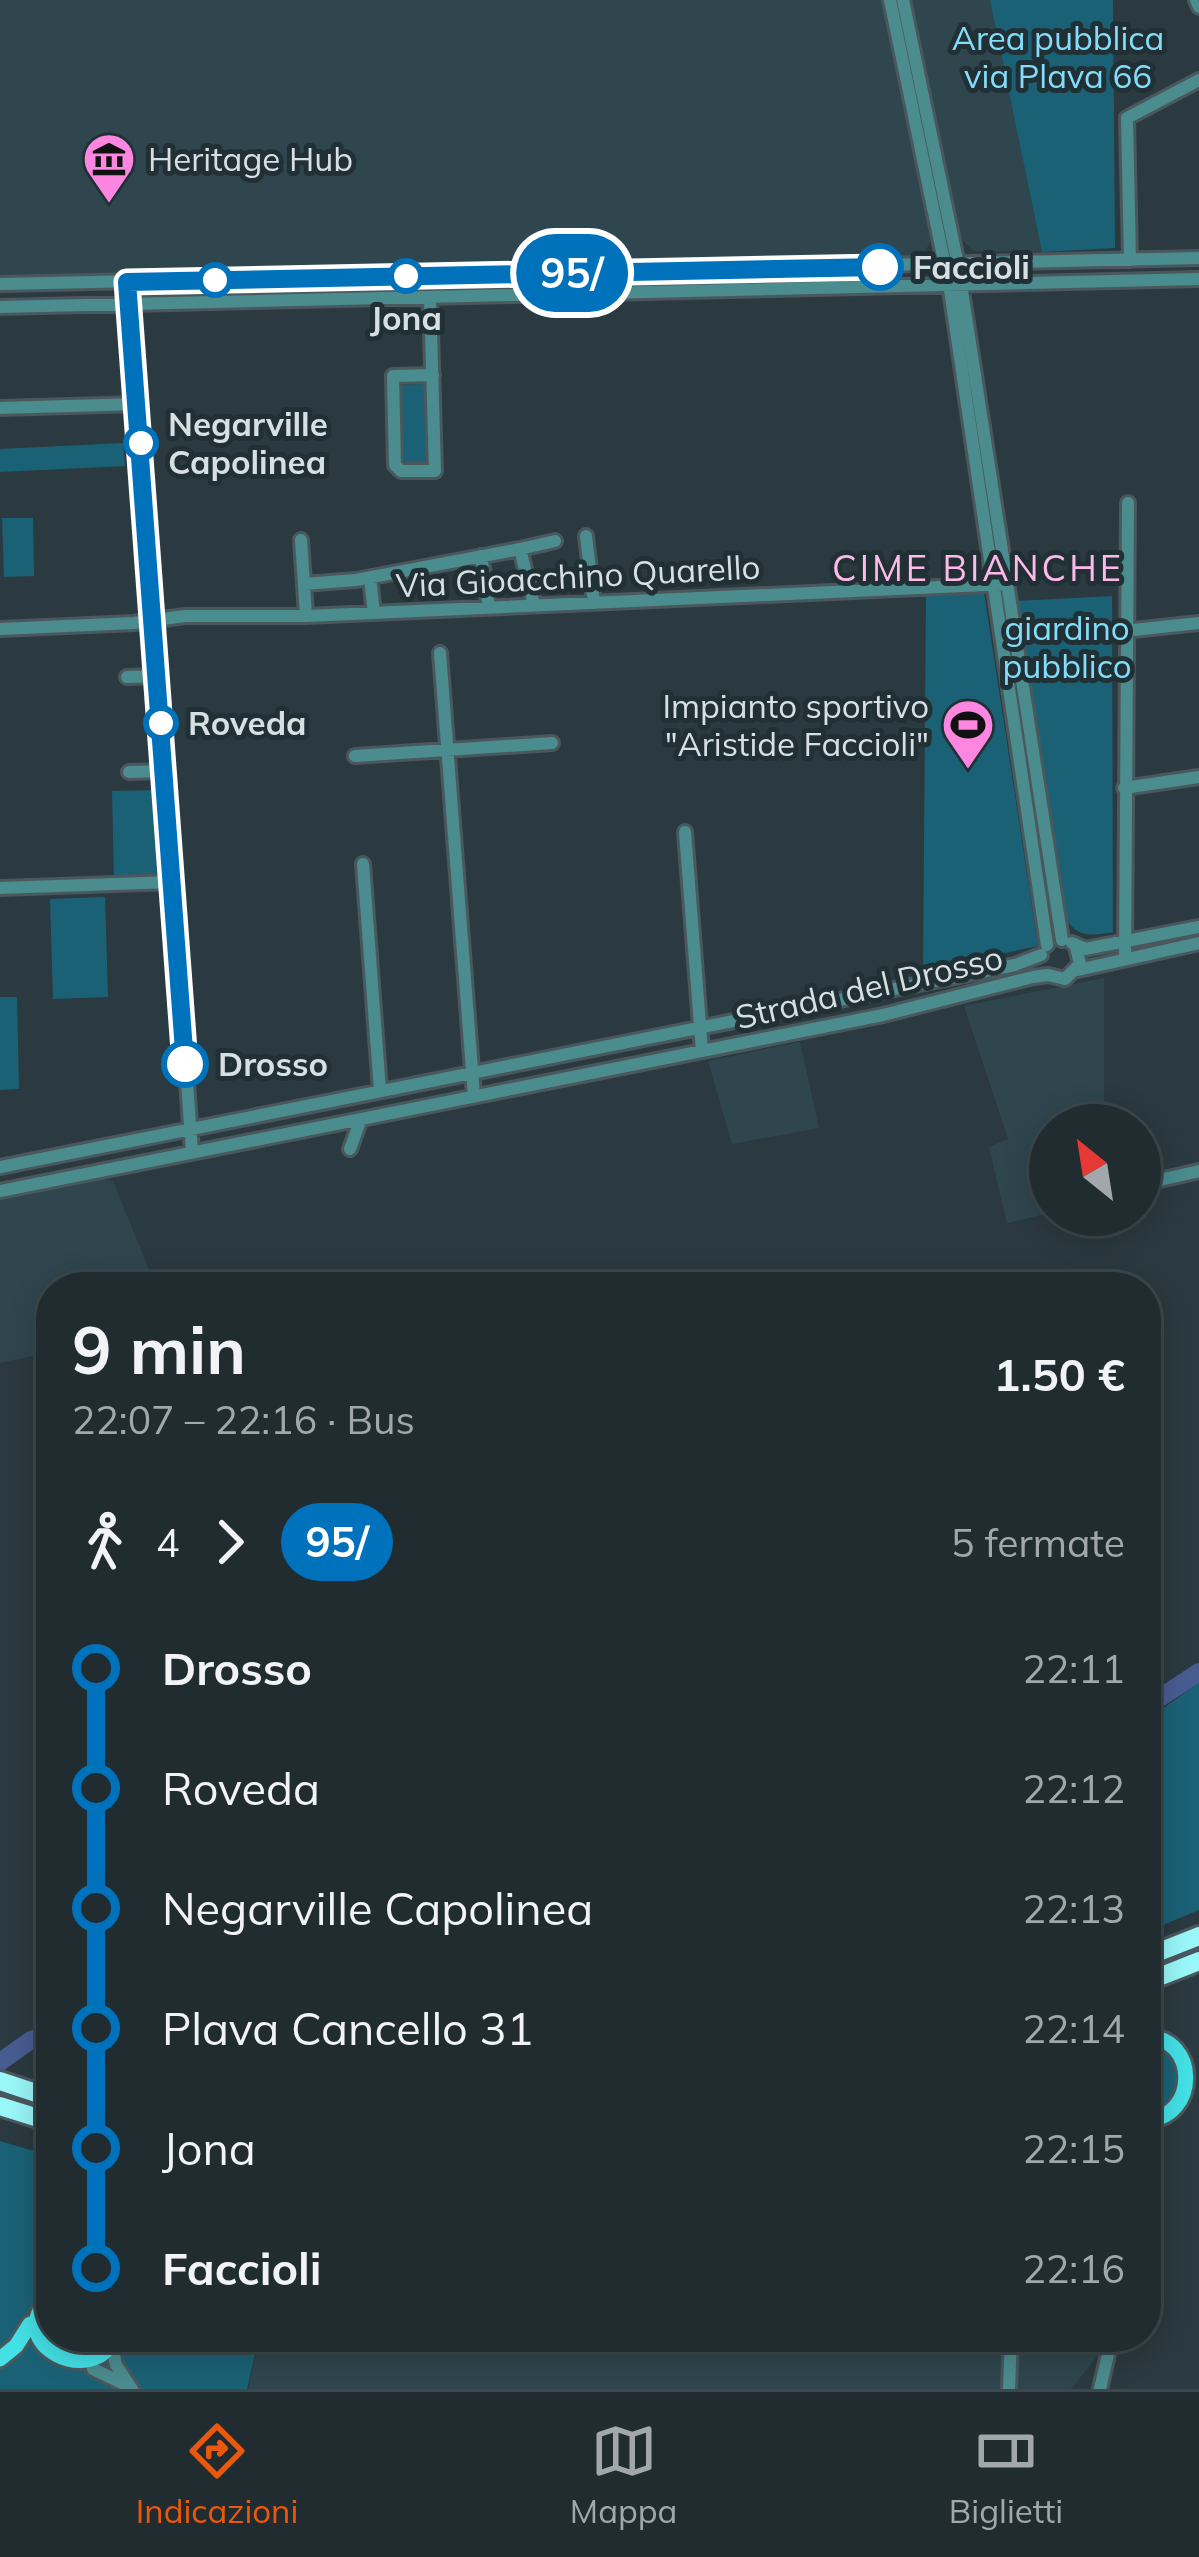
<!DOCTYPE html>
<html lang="it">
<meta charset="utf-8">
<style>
:root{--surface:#202c30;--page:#283438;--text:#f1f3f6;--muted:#a2a7ab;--line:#3d484c;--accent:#ea580c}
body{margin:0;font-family:Mulish,sans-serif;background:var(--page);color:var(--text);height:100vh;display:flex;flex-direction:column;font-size:45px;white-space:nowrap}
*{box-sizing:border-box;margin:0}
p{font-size:39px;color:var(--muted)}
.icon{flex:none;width:66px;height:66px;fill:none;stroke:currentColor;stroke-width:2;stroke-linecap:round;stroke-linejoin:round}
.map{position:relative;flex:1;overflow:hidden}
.panel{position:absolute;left:36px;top:1272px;width:1125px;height:1080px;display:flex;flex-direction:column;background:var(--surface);border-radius:48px;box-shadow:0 6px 30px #0003,0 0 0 3px var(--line)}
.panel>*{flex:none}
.badge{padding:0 24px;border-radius:39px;font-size:42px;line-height:78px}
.needle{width:78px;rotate:330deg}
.buttons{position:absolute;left:1029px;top:1104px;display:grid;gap:24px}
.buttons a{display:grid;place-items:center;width:132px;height:132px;border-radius:50%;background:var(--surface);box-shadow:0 6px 30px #0003,0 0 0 3px var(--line);font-size:60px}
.map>.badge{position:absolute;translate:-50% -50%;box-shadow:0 0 0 6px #fff}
.legs{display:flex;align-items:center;gap:18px;height:132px;padding:0 36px;font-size:39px}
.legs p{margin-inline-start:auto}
.headline{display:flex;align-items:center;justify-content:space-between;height:204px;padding:0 36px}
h1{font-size:66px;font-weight:700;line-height:90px}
ul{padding:0 36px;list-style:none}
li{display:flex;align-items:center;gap:42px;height:120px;font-size:45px}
li i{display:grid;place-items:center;width:18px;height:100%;margin:0 15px;background:currentColor}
li i::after{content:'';width:30px;height:30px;margin:-15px;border:9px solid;border-radius:50%;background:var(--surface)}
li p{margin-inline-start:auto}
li:first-child i{background:linear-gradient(#0000 50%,currentColor 0)}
li:last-child i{background:linear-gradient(currentColor 50%,#0000 0)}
.tab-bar{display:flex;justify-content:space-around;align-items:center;height:168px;border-top:3px solid var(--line);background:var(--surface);font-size:33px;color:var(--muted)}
.tab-bar a{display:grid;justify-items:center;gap:6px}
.tab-bar .on{color:var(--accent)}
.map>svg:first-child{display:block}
.built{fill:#2f464e}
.green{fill:#1b6175}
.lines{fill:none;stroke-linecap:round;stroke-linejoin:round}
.river{stroke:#495c91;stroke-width:18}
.minor-casing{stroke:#4a585d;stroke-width:18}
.major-casing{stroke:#4a585d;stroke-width:21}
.highway-casing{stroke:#4a585d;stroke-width:24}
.minor{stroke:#4b8c8e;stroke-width:12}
.major{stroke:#43e0e5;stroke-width:15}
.highway{stroke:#99f6f9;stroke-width:18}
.line-1-casing{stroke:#fff;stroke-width:27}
.line-1{stroke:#0072bc;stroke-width:18}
.stop-1-dot{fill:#fff;stroke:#0072bc;stroke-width:6}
.labels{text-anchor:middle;stroke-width:10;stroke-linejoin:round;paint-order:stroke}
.park-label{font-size:33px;fill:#83dcfa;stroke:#213035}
.poi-label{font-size:33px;fill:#d6dfe3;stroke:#213035;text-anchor:start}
.stop-label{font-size:33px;font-weight:bold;fill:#d6dfe3;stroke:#213035;text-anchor:start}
.street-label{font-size:33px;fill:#d6dfe3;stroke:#213035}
.neighbourhood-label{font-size:36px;letter-spacing:3px;fill:#fdb9ea;stroke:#213035}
</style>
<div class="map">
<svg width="1199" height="2389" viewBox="0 0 1199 2389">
<rect width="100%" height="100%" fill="#2b3a40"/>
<path class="built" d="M0,0h883l49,239 -7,12 -20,9 -905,19z
M908,0h82l52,252 -68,-1 -13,-12z
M1104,978v147h-54v88l-43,10 -18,-76 19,-8 -44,-133z
M800,1042l19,86 -87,16 -24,-83z
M89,1177l24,4 43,106h-105v65l-51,11v-166z
M260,2337h843l-4,17 -28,35h-823z"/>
<path class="green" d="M990,0h123l2,248 -73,4z
M427,384v82h-28l-1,-81z
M123,443l2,23 -125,6v-23z
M33,518l1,58 -30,1 -2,-59z
M984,592l54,354 -115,24 3,-374z
M1112,596l1,336c-21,4 -39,6 -49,-18l-48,-313z
M155,790l2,87 -43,2 -2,-88z
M105,897l3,100 -55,2 -3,-100z
M0,997h17l2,92 -19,1z
M1199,1682v228l-53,22v-211z
M1146,2044l22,5 15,17 -11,41 -26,7z
M0,2141l51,15v181h208l-12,52h-247z"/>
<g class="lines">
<path class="river" d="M1146,1707l53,-35
M0,2062l31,-22 20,-7"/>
<g class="minor-casing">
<path id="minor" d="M890,0l60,290 97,655
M903,0l55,265 104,675
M1196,0l3,7
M1130,260l-3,-142 72,-38
M0,284l1199,-26
M130,297l62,854
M430,297l5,174h-34l-6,-6 -2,-89 40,-1
M0,307l1199,-28
M0,408l138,-4
M586,536l8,67
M301,540l3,44
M520,549l35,-8
M481,556l8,51
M370,578l4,35
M306,616l-2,-32 52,-4 164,-31 14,56
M0,629l134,-6 51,-7h121l700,-32
M1124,631l75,-8
M440,653l34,443
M127,677l31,-1
M355,756l197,-13
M129,772l34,-1
M1124,788l75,-11
M685,832l17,219
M363,864l17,226
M0,888l172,-6
M1072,943l13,6 114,-22
M1125,959l3,-456
M1078,970l121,-27
M350,1149l11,-30
M0,1167l1015,-202 26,-10
M1151,1182l48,-11
M0,1191l883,-176 150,-38 15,-2 17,4 15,-15 -4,-17
M1146,2142l3,-22
M112,2346l4,19 16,24
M93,2369l33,16
M1009,2389l2,-52
M1100,2389l12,-52"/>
</g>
<g class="major-casing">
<path id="major" d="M1146,2037c53,0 53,81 0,83
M51,2297c-51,48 45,92 63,40
M0,2359l16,-13 14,-22"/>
</g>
<g class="highway-casing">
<path id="highway" d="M1146,1957l53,-21
M1146,1982l53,-21
M0,2081l51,17
M0,2106l51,16"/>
</g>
<use href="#minor" class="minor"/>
<use href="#major" class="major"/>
<use href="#highway" class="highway"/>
</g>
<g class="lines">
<g class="line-1-casing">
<path id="line-1" d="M185,1064l-58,-782 753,-15"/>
</g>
<use href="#line-1" class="line-1"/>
</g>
<defs>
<g id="museum-pin" transform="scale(2.7)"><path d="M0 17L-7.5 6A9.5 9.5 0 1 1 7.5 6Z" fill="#fd86e1" stroke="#213035"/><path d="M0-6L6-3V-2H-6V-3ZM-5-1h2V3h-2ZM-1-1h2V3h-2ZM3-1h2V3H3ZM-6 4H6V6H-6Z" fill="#111"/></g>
<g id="stadium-pin" transform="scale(2.7)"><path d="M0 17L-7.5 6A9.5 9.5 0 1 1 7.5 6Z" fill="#fd86e1" stroke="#213035"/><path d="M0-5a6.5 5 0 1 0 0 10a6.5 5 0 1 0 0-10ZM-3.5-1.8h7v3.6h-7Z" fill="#111"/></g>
</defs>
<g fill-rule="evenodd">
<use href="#museum-pin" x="109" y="159"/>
<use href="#stadium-pin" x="968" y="725"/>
</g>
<g class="stop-1-dot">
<circle cx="880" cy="267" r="21"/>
<circle cx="406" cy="276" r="15"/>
<circle cx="215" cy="280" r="15"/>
<circle cx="141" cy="443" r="15"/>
<circle cx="161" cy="723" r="15"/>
<circle cx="185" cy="1064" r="21"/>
</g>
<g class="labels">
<g class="park-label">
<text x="1058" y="50">Area pubblica<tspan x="1058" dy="38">via Plava 66</tspan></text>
<text x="1067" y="640">giardino<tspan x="1067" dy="38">pubblico</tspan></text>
</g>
<g class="poi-label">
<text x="148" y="171">Heritage Hub</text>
<text x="929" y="718" text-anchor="end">Impianto sportivo<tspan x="929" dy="38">"Aristide Faccioli"</tspan></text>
</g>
<g class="stop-label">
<text x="913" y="279">Faccioli</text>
<text x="406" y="330" text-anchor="middle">Jona</text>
<text x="168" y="436">Negarville<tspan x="168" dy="38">Capolinea</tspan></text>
<text x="188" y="735">Roveda</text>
<text x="218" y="1076">Drosso</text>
</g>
<g class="street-label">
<text transform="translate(578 576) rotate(-3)" y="12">Via Gioacchino Quarello</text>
<text transform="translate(869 987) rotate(-13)" y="12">Strada del Drosso</text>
</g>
<g class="neighbourhood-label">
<text x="978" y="581">CIME BIANCHE</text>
</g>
</g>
</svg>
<div class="buttons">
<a><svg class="needle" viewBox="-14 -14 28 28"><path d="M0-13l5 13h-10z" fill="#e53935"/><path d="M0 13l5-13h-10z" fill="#a2a7ab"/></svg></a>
</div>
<b class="badge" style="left:572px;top:273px;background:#0072bc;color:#fff">95/</b>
<section class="panel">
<div class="headline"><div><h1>9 min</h1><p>22:07 – 22:16 · Bus</p></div><b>1.50 €</b></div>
<div class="legs"><svg class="icon" aria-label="walk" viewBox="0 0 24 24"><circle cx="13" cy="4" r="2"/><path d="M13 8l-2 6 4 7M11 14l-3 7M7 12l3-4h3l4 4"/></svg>4<svg class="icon" aria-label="forward" viewBox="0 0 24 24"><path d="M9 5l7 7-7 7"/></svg><b class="badge" style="background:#0072bc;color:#fff">95/</b><p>5 fermate</p></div>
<ul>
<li><i style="color:#0072bc"></i><b>Drosso</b><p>22:11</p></li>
<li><i style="color:#0072bc"></i><span>Roveda</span><p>22:12</p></li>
<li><i style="color:#0072bc"></i><span>Negarville Capolinea</span><p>22:13</p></li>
<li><i style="color:#0072bc"></i><span>Plava Cancello 31</span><p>22:14</p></li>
<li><i style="color:#0072bc"></i><span>Jona</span><p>22:15</p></li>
<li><i style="color:#0072bc"></i><b>Faccioli</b><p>22:16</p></li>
</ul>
</section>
</div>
<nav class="tab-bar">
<a class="on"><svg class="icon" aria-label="directions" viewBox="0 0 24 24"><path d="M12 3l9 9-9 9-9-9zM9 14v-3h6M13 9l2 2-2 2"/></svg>Indicazioni</a>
<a><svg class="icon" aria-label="map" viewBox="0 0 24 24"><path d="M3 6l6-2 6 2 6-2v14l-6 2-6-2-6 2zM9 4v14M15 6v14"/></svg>Mappa</a>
<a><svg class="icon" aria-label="tickets" viewBox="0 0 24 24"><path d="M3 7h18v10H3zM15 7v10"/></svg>Biglietti</a>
</nav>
